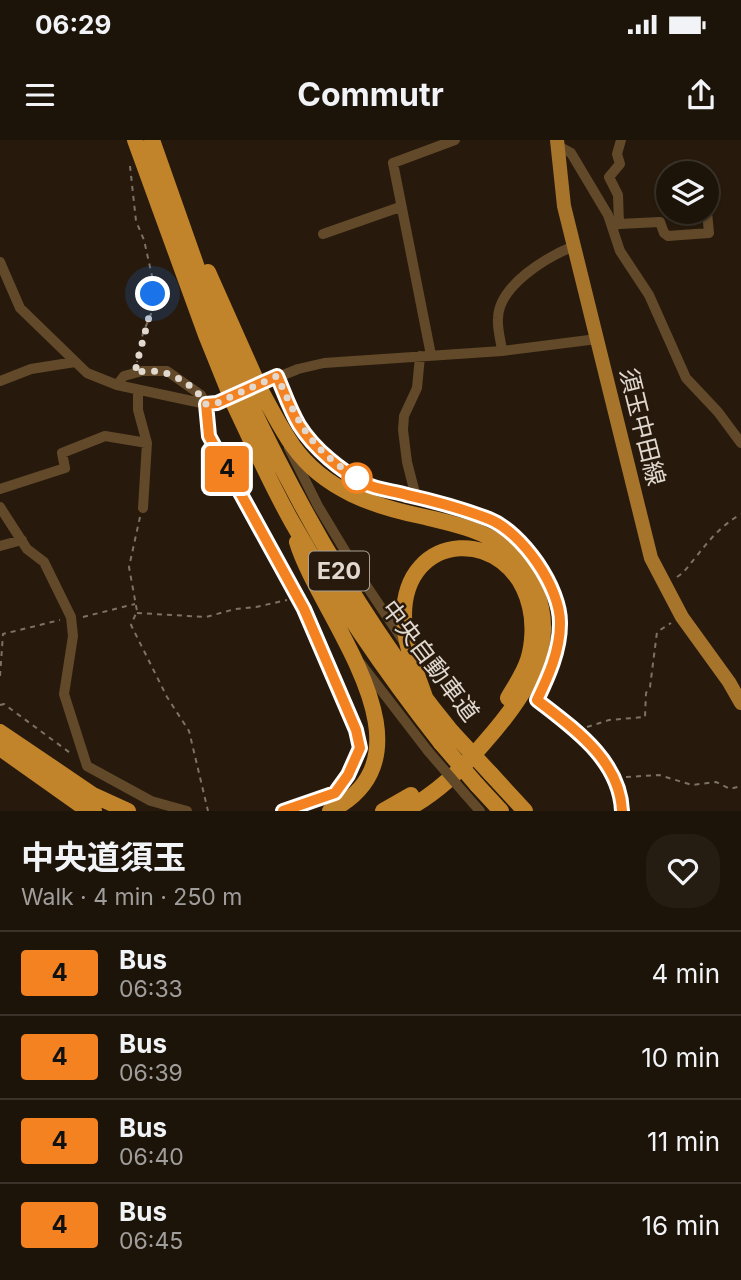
<!DOCTYPE html>
<meta charset="utf-8">
<style>
:root{--surface:#1d1409;--page:#251d12;--text:#f1f3f6;--muted:#a09e9c;--line:#3b332a}
body{margin:0;font-family:Inter,"Noto Sans JP",sans-serif;background:var(--page);color:var(--text);height:100vh;display:flex;flex-direction:column;font-size:26px;white-space:nowrap}
*{box-sizing:border-box;margin:0}
p{font-size:23px;color:var(--muted)}
.icon{flex:none;width:38px;height:38px;fill:none;stroke:currentColor;stroke-width:2;stroke-linecap:round;stroke-linejoin:round}
.map{position:relative;height:671px;overflow:hidden}
.drawer{display:flex;flex-direction:column;background:var(--surface);flex:1}
.drawer>*{flex:none}
.badge{padding:0 14px;border-radius:5px;font-size:24px;line-height:46px}
.tools{position:absolute;left:656px;top:21px;display:grid;gap:14px}
.tools a{display:grid;place-items:center;width:63px;height:63px;border-radius:50%;background:var(--surface);box-shadow:0 2px 5px #0004,0 0 0 2px var(--line);font-size:35px}
.you{position:absolute;width:35px;height:35px;margin:-18px;border:5px solid #fff;border-radius:50%;background:#1a73e8;box-shadow:0 0 0 10px #1a73e833}
.map>.badge{position:absolute;translate:-50% -50%;box-shadow:0 0 0 4px #fff}
.round{display:grid;place-items:center;flex:none;width:74px;height:74px;border-radius:28px;background:var(--page)}
.headline{display:flex;align-items:center;justify-content:space-between;height:119px;padding:0 21px}
h1{font-size:33px;font-weight:700;line-height:52px}
ul{padding:0;list-style:none}
li{display:flex;align-items:center;gap:21px;height:84px;padding:0 21px;border-top:2px solid var(--line)}
li div{flex:1}
li b{display:block;font-size:26px}
li em{font-style:normal}
li .badge{min-width:77px;font-weight:700;text-align:center}
.status{display:flex;justify-content:space-between;align-items:center;height:49px;padding:0 35px;background:var(--surface);direction:ltr}
.status svg{height:19px;fill:currentColor}
header{display:flex;justify-content:space-between;align-items:center;height:91px;padding:0 21px;background:var(--surface);font-size:32px;font-weight:700}
.map>svg:first-child{display:block}
.lines{fill:none;stroke-linecap:round;stroke-linejoin:round}
.path{stroke:#7d7266;stroke-width:2;stroke-dasharray:5 5;stroke-linecap:butt}
.minor{stroke:#62492a;stroke-width:10}
.major{stroke:#a7742c;stroke-width:14}
.highway{stroke:#c2842a;stroke-width:16}
.minor-bridge{stroke:#62492a;stroke-width:10}
.highway-bridge{stroke:#c2842a;stroke-width:16}
.line-casing{stroke:#fff;stroke-width:16}
.line{stroke:#f58220;stroke-width:10}
.walk{stroke:#e1d8cf;stroke-width:7;stroke-dasharray:0 12.6}
.stop-dot{fill:#fff;stroke:#f58220;stroke-width:3.5}
.labels{text-anchor:middle;stroke-width:5;stroke-linejoin:round;paint-order:stroke}
.shield{fill:#271a0c;stroke:#a99f94;stroke-width:2}
.shield-label{font-size:23px;font-weight:bold;fill:#e1d8cf}
.street-label{font-size:24px;fill:#e1d8cf;stroke:#271a0c}
</style>
<div class="status"><b>06:29</b><svg viewBox="0 0 49 12"><path d="M0 12V9h3v3zM5 12V6h3v6zM10 12V3h3v9zM15 12V0h3v12zM26 1h20v11H26zM47 4h2v5h-2z"/></svg></div>
<header><svg class="icon" aria-label="menu" viewBox="0 0 24 24"><path d="M4 6h16M4 12h16M4 18h16"/></svg>Commutr<svg class="icon" aria-label="share" viewBox="0 0 24 24"><path d="M12 15V3M7 8l5-5 5 5M5 13v7h14v-7"/></svg></header>
<div class="map">
<svg width="741" height="671" viewBox="0 0 741 671">
<rect width="100%" height="100%" fill="#271a0c"/>
<g class="lines">
<path class="path" d="M130,26l6,55 8,19 8,36 1,18 -2,20 -8,19 -6,29
M140,377l-11,50 8,44 -6,14 36,72 22,34 19,80
M677,437c9,-6 12,-12 19,-20 13,-17 26,-32 45,-43
M137,473l69,4 29,-8 21,-2 31,-7
M83,477l52,-13
M0,536l3,-42 57,-14
M0,565l4,-1 69,51
M587,587l22,-7 36,-3 1,-24 4,-6 7,-55 14,-9
M626,637l33,-2 33,10 24,-3 14,7 11,-3"/>
<path class="minor" d="M558,6l13,7 37,62 12,36 29,44 37,83 32,34 23,31
M619,84l41,-2 4,11 4,3 41,-3 -2,-21
M614,85l5,-1 -1,-29 -9,-18 11,-13 -3,-10 4,-14
M323,94l77,-27
M0,122l20,46 67,65 30,12 89,19 11,-1 19,-8
M502,211c-1,-10 -5,-22 -4,-33 1,-33 49,-61 76,-72
M431,215l-38,-192 62,-23
M277,236c7,16 13,34 22,49 15,24 42,46 67,59 12,6 28,7 41,11 27,6 56,14 82,24 33,14 72,69 71,106 0,26 -12,52 -23,75 35,28 84,61 85,111
M0,241l31,-12 44,-7
M117,245l7,-9 18,-5h25l34,24 5,9 3,32 95,173 53,121 3,18 -12,27 -13,18 -52,18
M254,247l44,-18 26,-6 178,-12 95,-12
M138,250v20l9,33 -4,65
M289,308l29,58 44,73 42,63
M0,349l65,-21 -3,-15 43,-17 42,7
M416,357l-9,-35 -4,-32 1,-14 13,-28 3,-32
M0,367l27,42 17,13 27,55 2,19 -9,58 23,72 64,35 36,10
M0,406l22,-6
M361,524l67,87
M465,654l15,17"/>
<path class="major" d="M557,0l7,66 87,352 31,59 47,65 12,21"/>
<path class="highway" d="M261,251c10,18 20,38 32,55 31,44 82,61 132,71 29,7 59,13 83,32 12,10 21,24 27,39 25,61 -12,111 -51,155 -24,28 -48,51 -80,68
M247,257c56,119 121,233 205,335
M233,262c19,40 37,81 59,120 44,78 94,151 149,221
M297,402c22,74 147,211 33,269
M426,560c-9,-27 -22,-55 -22,-83 -1,-88 107,-92 126,-10 4,16 3,37 -2,53 -4,13 -13,26 -20,38
M0,592l93,63 35,16
M0,608l79,56 15,7
M491,634l34,37
M477,645l24,26
M383,671l28,-16"/>
<path class="minor-bridge" d="M428,611l37,43"/>
<path class="highway-bridge" d="M135,0l71,195 27,67
M152,0l67,190 28,67
M208,132l53,119
M452,592l39,42
M441,603l36,42"/>
</g>
<g class="lines">
<g class="line-casing">
<path id="line" d="M283,671l52,-18 13,-18 12,-27 -4,-18 -52,-121 -95,-173 -3,-32 11,-1 60,-27c7,16 13,34 22,49 15,24 42,46 67,59 12,6 28,7 41,11 27,6 56,14 82,24 33,13 72,69 71,105 0,27 -12,53 -23,76 36,28 83,60 85,111"/>
</g>
<use href="#line" class="line"/>
<path class="walk" d="M153,154c-3,27 -13,52 -18,79 27,-8 57,8 71,31l11,-1 60,-27c23,50 32,71 80,102"/>
</g>
<circle class="stop-dot" cx="357" cy="338" r="14"/>
<g class="labels">
<rect class="shield" x="309" y="411.5" width="60" height="39" rx="5"/>
<g class="shield-label">
<text x="339" y="439">E20</text>
</g>
<g class="street-label">
<text transform="translate(642 287) rotate(76)" y="8">須玉中田線</text>
<text transform="translate(430 521) rotate(53)" y="8">中央自動車道</text>
</g>
</g>
</svg>
<div class="tools">
<a><svg class="icon" aria-label="layers" viewBox="0 0 24 24"><path d="M12 4l9 5-9 5-9-5zM3 14l9 5 9-5"/></svg></a>
</div>
<div class="you" style="left:153px;top:154px"></div>
<b class="badge" style="left:227px;top:329px;background:#f58220;color:#111">4</b>
</div>
<section class="drawer">
<div class="headline"><div><h1>中央道須玉</h1><p>Walk · 4 min · 250 m</p></div><a class="round"><svg class="icon" aria-label="heart" viewBox="0 0 24 24"><path d="M12 20l-8-8c-3-5 5-10 8-4 3-6 11-1 8 4z"/></svg></a></div>
<ul>
<li><span class="badge" style="background:#f58220;color:#111">4</span><div><b>Bus</b><p>06:33</p></div><em>4 min</em></li>
<li><span class="badge" style="background:#f58220;color:#111">4</span><div><b>Bus</b><p>06:39</p></div><em>10 min</em></li>
<li><span class="badge" style="background:#f58220;color:#111">4</span><div><b>Bus</b><p>06:40</p></div><em>11 min</em></li>
<li><span class="badge" style="background:#f58220;color:#111">4</span><div><b>Bus</b><p>06:45</p></div><em>16 min</em></li>
</ul>
</section>
